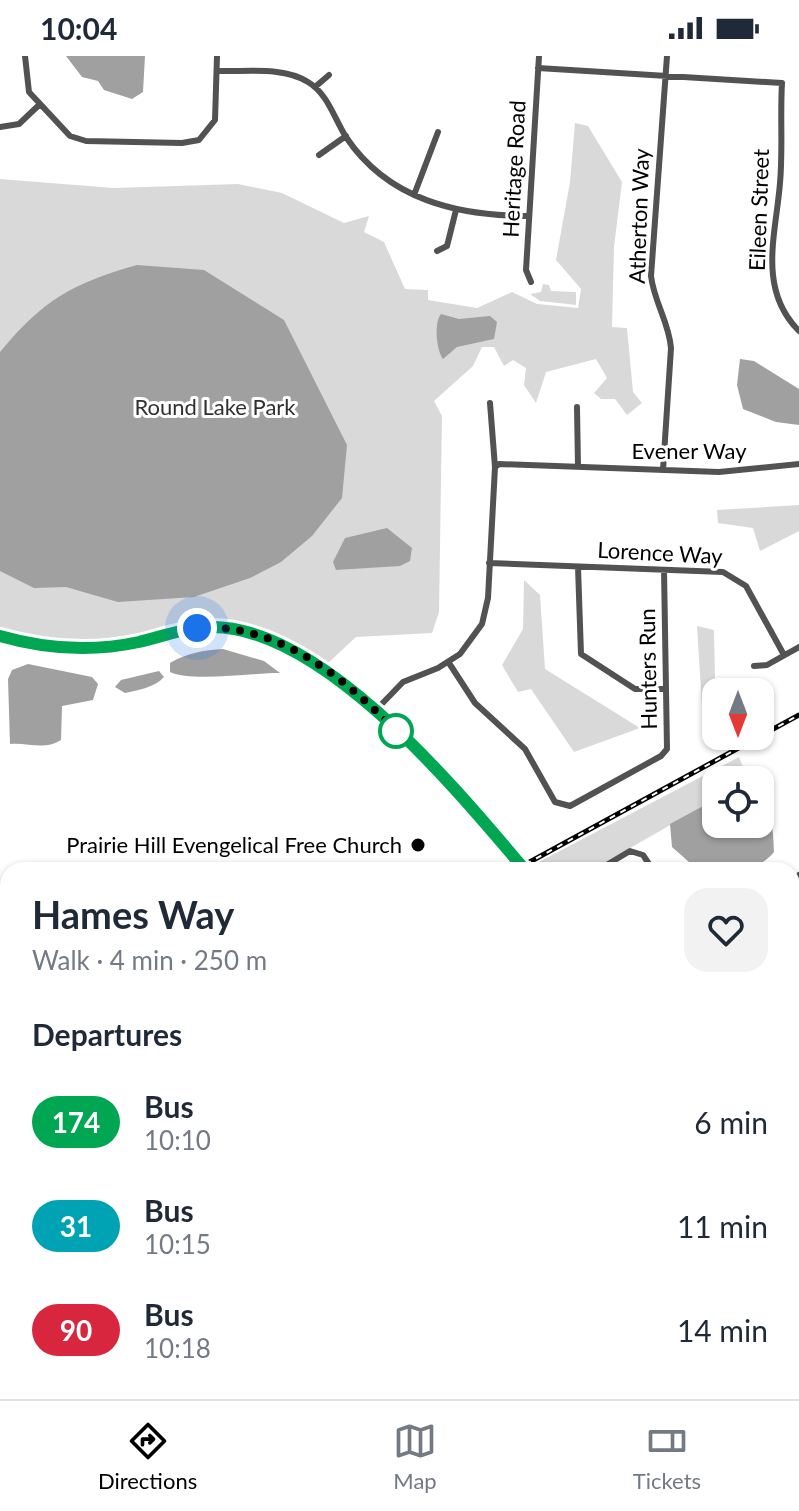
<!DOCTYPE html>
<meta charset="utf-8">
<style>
:root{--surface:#fff;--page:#f2f2f3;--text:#1f2937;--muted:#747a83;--line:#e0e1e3;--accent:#000}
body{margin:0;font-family:Lato,sans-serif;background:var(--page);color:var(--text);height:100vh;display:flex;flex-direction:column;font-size:30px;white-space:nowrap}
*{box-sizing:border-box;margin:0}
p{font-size:26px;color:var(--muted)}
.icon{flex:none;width:44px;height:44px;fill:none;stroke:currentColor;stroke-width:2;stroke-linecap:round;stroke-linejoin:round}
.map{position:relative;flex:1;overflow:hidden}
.drawer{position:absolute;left:0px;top:806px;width:800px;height:538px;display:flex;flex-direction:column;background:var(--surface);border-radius:24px 24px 0 0;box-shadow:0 2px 6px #0004}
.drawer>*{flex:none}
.badge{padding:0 16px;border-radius:26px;font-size:28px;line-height:52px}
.needle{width:52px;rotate:180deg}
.fabs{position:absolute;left:702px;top:622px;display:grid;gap:16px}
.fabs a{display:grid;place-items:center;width:72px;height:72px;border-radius:16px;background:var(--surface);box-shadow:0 2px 6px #0004;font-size:40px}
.you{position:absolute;width:40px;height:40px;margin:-20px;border:6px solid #fff;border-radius:50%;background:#1a73e8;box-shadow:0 0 0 12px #1a73e833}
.map>.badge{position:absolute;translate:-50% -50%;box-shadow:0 0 0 4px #fff}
h2{padding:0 32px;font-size:30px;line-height:72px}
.round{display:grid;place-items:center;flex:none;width:84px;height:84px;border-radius:24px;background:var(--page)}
.head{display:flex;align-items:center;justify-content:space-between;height:136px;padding:0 32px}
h1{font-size:38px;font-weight:700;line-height:60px}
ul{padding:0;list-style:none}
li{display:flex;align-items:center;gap:24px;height:104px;padding:0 32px}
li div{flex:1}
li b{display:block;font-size:30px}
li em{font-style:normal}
li .badge{min-width:88px;font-weight:700;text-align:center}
.status{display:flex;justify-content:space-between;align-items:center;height:56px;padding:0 40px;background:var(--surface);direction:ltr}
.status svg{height:22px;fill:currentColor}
.tab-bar{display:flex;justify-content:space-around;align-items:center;height:112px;border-top:2px solid var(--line);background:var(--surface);font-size:22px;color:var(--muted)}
.tab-bar a{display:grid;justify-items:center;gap:4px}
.tab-bar .active{color:var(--accent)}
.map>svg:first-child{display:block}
.green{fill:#d9d9d9}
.water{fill:#a0a0a0}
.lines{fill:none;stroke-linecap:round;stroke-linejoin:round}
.minor{stroke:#525252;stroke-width:6}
.tertiary{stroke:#525252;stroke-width:8}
.rail-casing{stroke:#000;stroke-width:5}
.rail{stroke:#fff;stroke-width:2;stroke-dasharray:6;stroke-linecap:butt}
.line-casing{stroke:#fff;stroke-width:18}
.line{stroke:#00a651;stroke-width:12}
.walk{stroke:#000;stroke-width:8;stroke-dasharray:0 14.4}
.stop-dot{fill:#fff;stroke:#00a651;stroke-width:4}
.poi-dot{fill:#000;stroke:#fff;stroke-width:3}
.labels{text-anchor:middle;stroke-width:6;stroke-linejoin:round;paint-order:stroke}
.street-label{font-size:22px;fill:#000;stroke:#fff}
.park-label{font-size:22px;fill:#303030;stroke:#fff}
.poi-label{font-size:22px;fill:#000;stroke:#fff;text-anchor:end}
</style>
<div class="status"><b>10:04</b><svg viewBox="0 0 49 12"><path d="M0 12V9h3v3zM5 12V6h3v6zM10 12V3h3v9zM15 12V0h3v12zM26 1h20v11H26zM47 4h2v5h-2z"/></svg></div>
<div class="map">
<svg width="799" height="1343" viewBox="0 0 799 1343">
<rect width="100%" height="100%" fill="#fff"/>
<path class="green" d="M575,67l13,3 34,56 -8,65 -2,80 15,1 6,64 9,11 -15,12 -12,-16h-14l-7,-6 13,-15 -11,-19 -50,13 -10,31 -12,-18 2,-17 -13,-8 -9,6 -10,-19h-12l-9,19 -39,35 8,15 -3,196 -7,21 -76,4 -29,27 -54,-31 -51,-10 -144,19 -43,-4 -35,-10v-449l114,9 124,-4 44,9 62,30 25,-7 -5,16 20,10 21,47 23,1v10l49,8 35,-16 25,12 41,4 3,-19 -25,-29 14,-78z
M543,228l6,1 2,6 25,1v13l-36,-4 -10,-7 11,-2z
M799,449v26l-39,20 -7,-23 -35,-5 -1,-13z
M524,524l16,15 5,74 95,59 -66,24 -43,-63 -13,3 -16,-27 21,-36z
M697,570l17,4 2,100 -12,8z
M739,701l9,23h-32v19l-121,69 -57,2 -5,-5z
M0,870l8,9v66l-8,-9z"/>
<path class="water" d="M66,0h79l-2,36 -11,7 -28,-9 -6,-9 -16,-4z
M137,209l67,5 80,50 63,125 -5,53 -30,38 -31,26 -31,16 -56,19 -76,5 -52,-15 -32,1 -34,-17v-219c43,-52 73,-69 137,-87z
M441,258l18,5 31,-3 7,6 -3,17 -37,8 -14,12c-7,-9 -9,-37 -2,-45z
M740,303l14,2 45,28v36l-23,-3 -33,-13 -6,-24z
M387,472l25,20 -2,13 -10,5 -64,4 -3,-8 12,-24z
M223,593l41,12 16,12c-29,0 -89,9 -110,-1v-9c17,-10 34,-13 53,-14z
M28,608l64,13 6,7 -5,16 -31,6 -1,34c-18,11 -33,2 -51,4l-2,-65 4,-9z
M159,615l5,6c-10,11 -26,13 -39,16l-10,-6 6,-7z
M716,743v25h44v-19c14,15 13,27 14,47 -20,24 -47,18 -76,18l-26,-23 -2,-23z
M0,1308h8v28h230l-7,7h-231z
M361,1336h99l-1,7h-98z"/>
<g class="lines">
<path class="minor" d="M25,0l4,36 41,44 16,5 96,2 17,-3 16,-20 2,-64
M538,12l244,15c-2,33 1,67 -2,100 -4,51 -23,106 19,148
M217,15c28,1 66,-5 91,11 20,12 26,36 38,55 42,63 112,79 183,79
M315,31l14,-12
M0,71l19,-3 20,-19
M319,99l27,-19
M414,139l24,-63
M437,195l10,-5 9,-36
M531,226l-5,-12 13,-214
M577,351l1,60
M495,411l4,-3 220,8 80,-8
M663,414l8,-122c-2,-26 -17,-46 -20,-72l16,-220
M489,507l234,9 23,14 38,69
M578,511l3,87 54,35h31
M449,607l26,40 50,46 30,53 15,4 91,-50 6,-7 -3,-179
M754,610l13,-1 32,-18
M375,655l28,-29 35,-14 22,-14 22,-30 6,-26 7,-131 -5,-64
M598,814l32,-19 13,4 10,15
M792,826l7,-7
M792,1074l7,-3
M0,1171l8,-4
M792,1171l7,-5
M0,1234l8,-2
M792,1269h7
M545,1336v7
M784,1336v7
M662,1343l3,-7"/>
<path class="tertiary" d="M0,580c45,13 93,16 139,6 24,-6 46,-14 71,-15 113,-3 246,163 315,243
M792,882l7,-1
M354,1336v7"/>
<g class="rail-casing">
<path id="rail" d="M515,814l284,-155
M0,1090l8,-5"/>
</g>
<use href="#rail" class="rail"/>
</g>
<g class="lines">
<g class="line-casing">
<path id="line" d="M0,580c45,13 93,16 139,6 24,-6 46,-14 71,-15 112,-2 247,163 315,243"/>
</g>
<use href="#line" class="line"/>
<path class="walk" d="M197,572c79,-6 147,49 199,103"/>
</g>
<circle class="stop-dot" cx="396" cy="675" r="16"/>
<circle class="poi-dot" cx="418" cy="789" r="8"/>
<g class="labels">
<g class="street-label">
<text transform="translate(514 113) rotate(-87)" y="8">Heritage Road</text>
<text transform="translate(759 154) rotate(-88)" y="8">Eileen Street</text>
<text transform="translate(639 160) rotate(-88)" y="8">Atherton Way</text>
<text x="689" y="403">Evener Way</text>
<text transform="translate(660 497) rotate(3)" y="8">Lorence Way</text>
<text transform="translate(648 613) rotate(-91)" y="8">Hunters Run</text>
</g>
<g class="park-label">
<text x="215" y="359">Round Lake Park</text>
</g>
<g class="poi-label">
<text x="402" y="797">Prairie Hill Evengelical Free Church</text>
</g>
</g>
</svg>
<div class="fabs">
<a><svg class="needle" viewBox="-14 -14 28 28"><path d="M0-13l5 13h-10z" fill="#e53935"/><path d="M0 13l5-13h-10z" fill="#747a83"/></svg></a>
<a><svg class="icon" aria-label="locate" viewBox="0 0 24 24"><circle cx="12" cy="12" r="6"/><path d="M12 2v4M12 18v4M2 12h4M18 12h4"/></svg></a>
</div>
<div class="you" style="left:197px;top:572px"></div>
<section class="drawer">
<div class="head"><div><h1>Hames Way</h1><p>Walk · 4 min · 250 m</p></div><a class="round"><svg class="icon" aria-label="heart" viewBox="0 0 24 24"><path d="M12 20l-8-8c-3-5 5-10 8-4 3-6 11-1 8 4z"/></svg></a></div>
<h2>Departures</h2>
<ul>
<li><span class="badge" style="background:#00a651;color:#fff">174</span><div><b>Bus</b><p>10:10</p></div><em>6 min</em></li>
<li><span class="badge" style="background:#00a3b4;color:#fff">31</span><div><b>Bus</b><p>10:15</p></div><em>11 min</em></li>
<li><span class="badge" style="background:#d7263d;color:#fff">90</span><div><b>Bus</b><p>10:18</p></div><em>14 min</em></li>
</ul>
</section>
</div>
<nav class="tab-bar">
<a class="active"><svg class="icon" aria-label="directions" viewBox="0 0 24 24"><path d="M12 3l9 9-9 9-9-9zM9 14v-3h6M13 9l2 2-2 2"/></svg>Directions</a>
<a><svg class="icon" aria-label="map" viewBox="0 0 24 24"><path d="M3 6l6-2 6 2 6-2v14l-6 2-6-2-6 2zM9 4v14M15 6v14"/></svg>Map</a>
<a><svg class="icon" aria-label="tickets" viewBox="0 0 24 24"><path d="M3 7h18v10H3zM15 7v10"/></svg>Tickets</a>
</nav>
